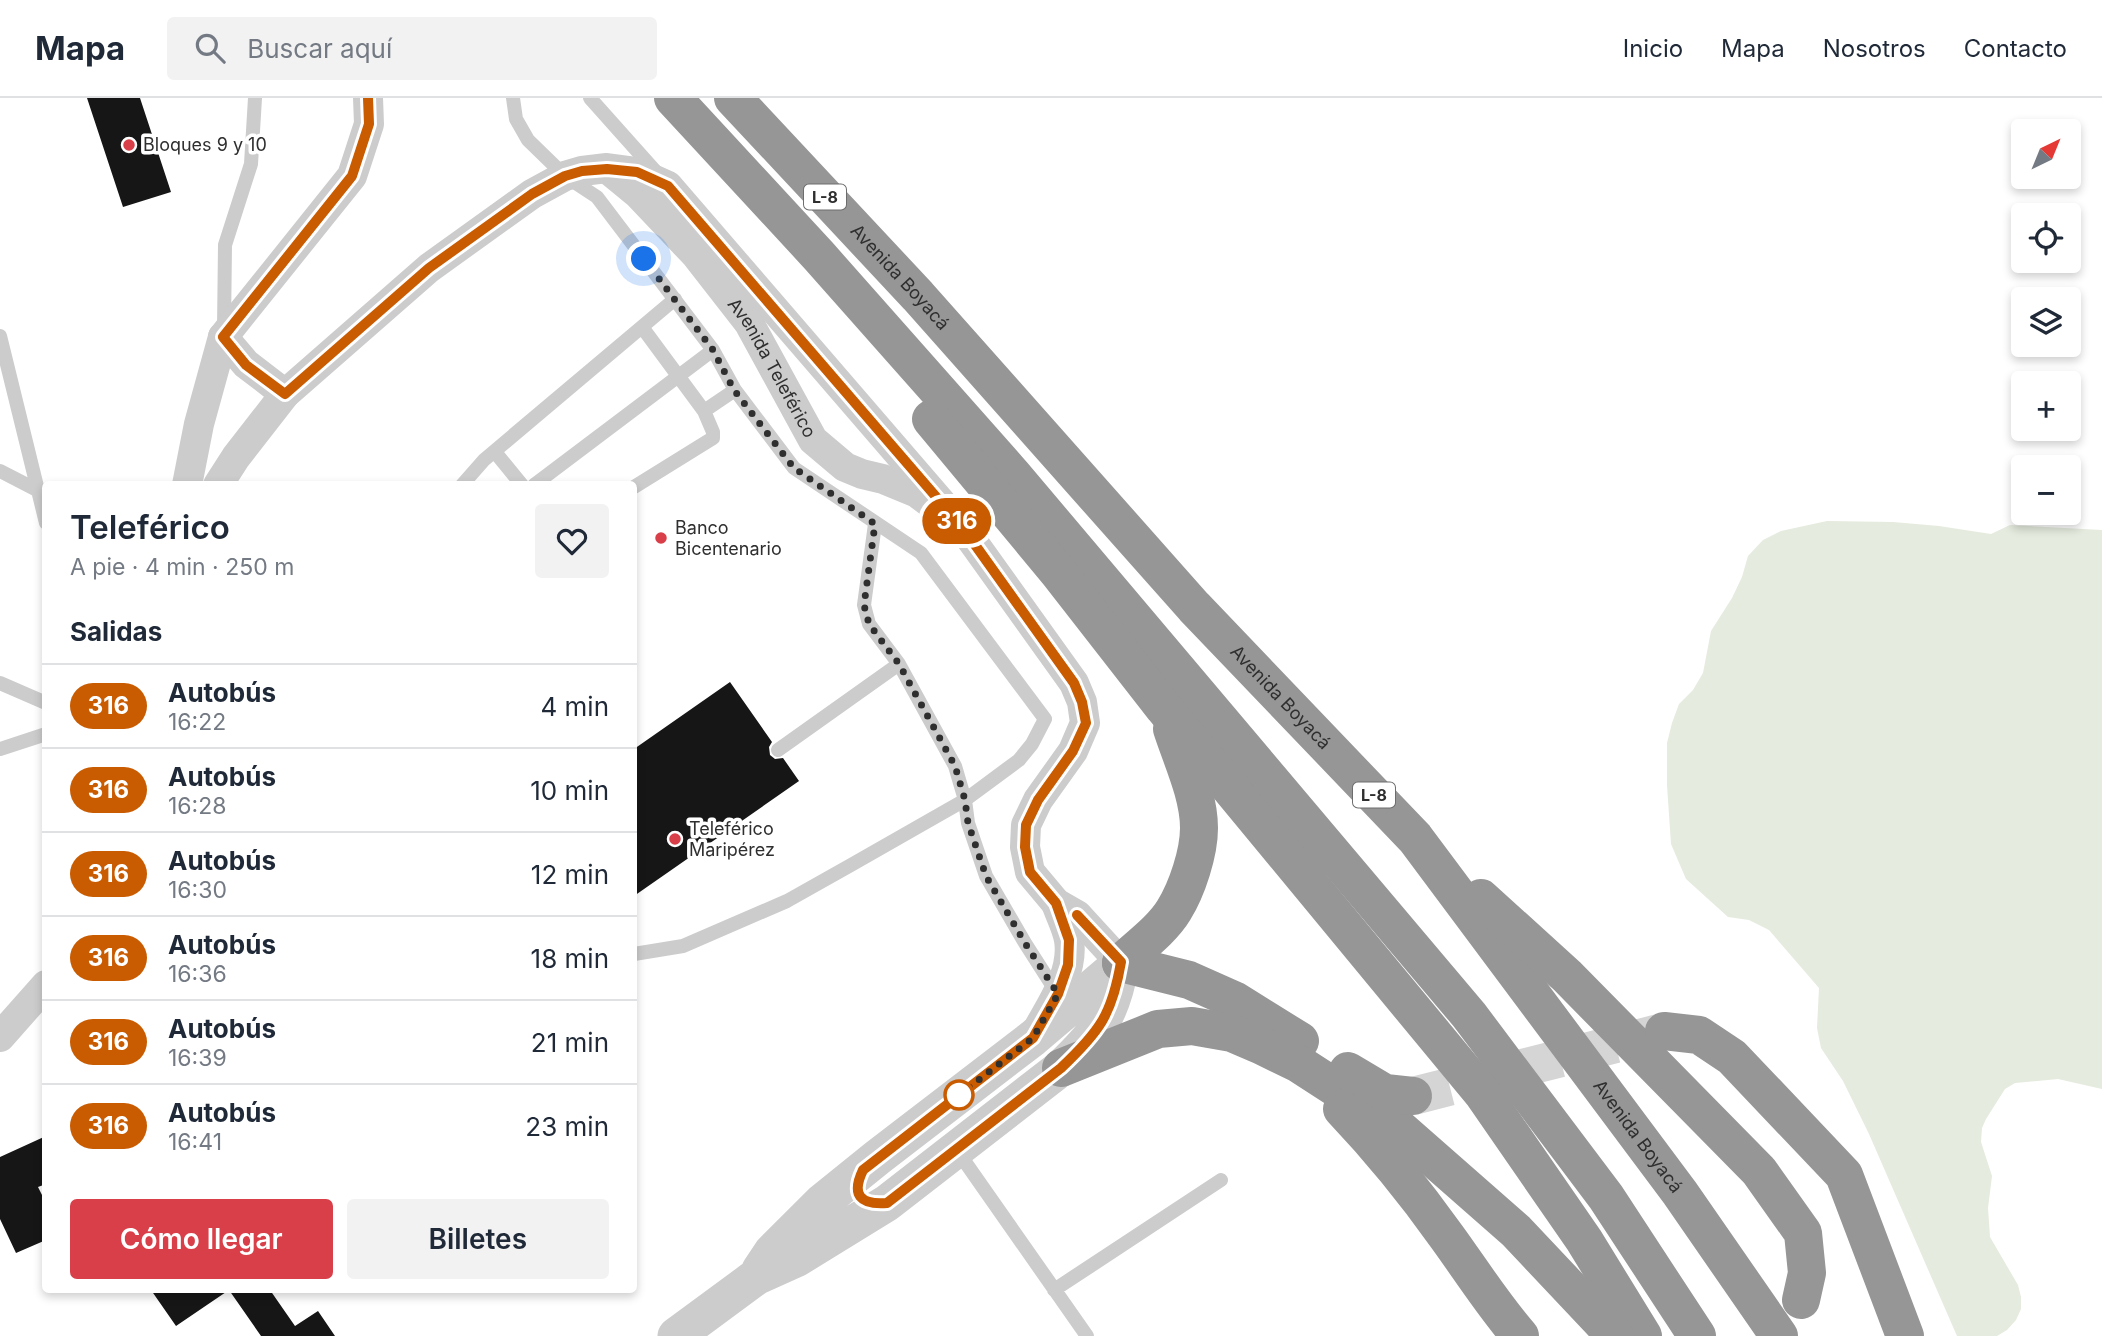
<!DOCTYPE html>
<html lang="es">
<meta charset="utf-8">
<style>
:root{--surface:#fff;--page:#f2f2f3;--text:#1f2937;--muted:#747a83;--line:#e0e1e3;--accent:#d83f49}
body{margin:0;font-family:Inter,sans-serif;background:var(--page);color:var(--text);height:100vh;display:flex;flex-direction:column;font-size:26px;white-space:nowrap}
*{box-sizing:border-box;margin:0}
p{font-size:23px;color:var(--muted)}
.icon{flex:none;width:38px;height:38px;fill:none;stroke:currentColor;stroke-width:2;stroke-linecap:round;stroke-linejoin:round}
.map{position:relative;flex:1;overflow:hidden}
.panel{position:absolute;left:42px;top:383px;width:595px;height:812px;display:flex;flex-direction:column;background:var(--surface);border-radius:7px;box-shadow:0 4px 10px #0003}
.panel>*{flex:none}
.badge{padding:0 14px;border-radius:23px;font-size:24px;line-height:46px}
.needle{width:46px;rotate:43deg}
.buttons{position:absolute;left:2011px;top:21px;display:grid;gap:14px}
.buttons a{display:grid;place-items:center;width:70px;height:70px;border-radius:7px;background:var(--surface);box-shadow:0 4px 10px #0003;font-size:35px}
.you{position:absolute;width:35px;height:35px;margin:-18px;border:5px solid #fff;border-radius:50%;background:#1a73e8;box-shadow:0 0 0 10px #1a73e833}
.map>.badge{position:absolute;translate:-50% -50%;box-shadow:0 0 0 4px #fff}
h2{padding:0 28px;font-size:26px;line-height:63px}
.round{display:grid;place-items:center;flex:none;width:74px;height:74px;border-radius:7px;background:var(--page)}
.overview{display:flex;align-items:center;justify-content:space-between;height:119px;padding:0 28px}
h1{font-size:33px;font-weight:600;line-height:52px}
.action{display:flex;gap:14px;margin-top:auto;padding:14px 28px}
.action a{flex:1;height:80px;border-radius:7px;background:var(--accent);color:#fff;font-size:28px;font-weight:600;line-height:80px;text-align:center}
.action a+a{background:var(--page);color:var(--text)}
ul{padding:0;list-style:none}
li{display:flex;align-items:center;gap:21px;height:84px;padding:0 28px;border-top:2px solid var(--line)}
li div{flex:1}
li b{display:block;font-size:26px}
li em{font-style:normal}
li .badge{min-width:77px;font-weight:700;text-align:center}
header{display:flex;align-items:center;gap:42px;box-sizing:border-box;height:98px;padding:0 35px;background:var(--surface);border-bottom:2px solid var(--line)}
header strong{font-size:33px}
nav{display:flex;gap:38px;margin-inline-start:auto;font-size:24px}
.search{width:490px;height:63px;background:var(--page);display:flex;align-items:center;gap:18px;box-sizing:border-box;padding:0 24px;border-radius:7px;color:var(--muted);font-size:26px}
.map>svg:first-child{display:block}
.green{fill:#e5ebde}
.building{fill:#161616}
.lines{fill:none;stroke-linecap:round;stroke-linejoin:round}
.motorway-tunnel{stroke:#d5d5d5;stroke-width:38;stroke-dasharray:38 19;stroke-linecap:butt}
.service{stroke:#ccc;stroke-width:14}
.minor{stroke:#ccc;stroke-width:30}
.tertiary{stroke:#ccc;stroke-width:37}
.motorway{stroke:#969696;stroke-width:38}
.line-casing{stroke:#fff;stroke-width:16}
.line{stroke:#c95b00;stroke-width:10}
.walk{stroke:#2f2f2f;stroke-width:7;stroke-dasharray:0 12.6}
.poi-dot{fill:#d83f49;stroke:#fff;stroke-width:2.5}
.stop-dot{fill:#fff;stroke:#c95b00;stroke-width:3.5}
.labels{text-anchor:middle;stroke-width:7;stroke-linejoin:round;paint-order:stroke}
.shield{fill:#fff;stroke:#6d6d6d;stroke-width:2}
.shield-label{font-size:16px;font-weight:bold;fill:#2f2f2f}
.poi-label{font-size:18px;fill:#2f2f2f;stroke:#fff;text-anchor:start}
.street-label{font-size:18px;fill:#2f2f2f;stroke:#fff}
</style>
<header>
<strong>Mapa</strong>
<div class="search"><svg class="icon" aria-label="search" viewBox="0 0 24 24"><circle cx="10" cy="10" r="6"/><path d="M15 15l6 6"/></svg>Buscar aquí</div>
<nav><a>Inicio</a><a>Mapa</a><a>Nosotros</a><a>Contacto</a></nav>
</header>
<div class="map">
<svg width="2102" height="1238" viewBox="0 0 2102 1238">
<rect width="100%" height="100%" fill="#fff"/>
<path class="green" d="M1827,423l66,1 46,4 52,8 19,-9 92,5v559l-44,-10 -43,4 -10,6 -19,30 -4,9 -1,14 11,34 -4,32 2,29 28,48 3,12v12l-5,11 -9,10 -10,6h-40l-88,-202 -26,-53 -22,-33 -4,-20 2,-40 -50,-58 -20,-10 -21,-3 -42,-38 -15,-35 -4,-59v-42l5,-20 7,-19 14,-14 10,-17 8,-42 21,-33 10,-21 6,-21 15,-16 18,-9z"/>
<path class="building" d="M87,0h53l31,94 -48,15z
M730,584l42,60 -3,5 1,8 5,4 8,-1 16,23 -165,115v-147z
M46,1038v48l-8,3 8,16v37l-30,13 -16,-34v-62z
M151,1192h119l25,36 23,-15 17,25h-74l-32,-46 -53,36z"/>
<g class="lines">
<path class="motorway-tunnel" d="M1413,998l246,-63"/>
<path class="service" d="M513,0l3,21 12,21 37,36 32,21 116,153 22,40 59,78 127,85 124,166 -13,25 -13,16 -54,40 -114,65 -64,36 -104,45 -49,8
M590,0l66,74
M642,229l62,84
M224,230l1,-83 26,-81 4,-66
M0,238l46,187
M495,354l27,33
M0,373l37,19
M462,387l22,-25 191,-161
M534,387l179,-135
M634,389l79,-49v-6l-9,-21 31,-21
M875,426l-11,81 5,19 30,40 56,102 10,34 3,23 18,53 39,67 32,50
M0,585l46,20
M0,651l46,-15
M778,652l121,-86
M956,1051l131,187
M1054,1192l167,-110"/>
<g class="minor">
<path id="s1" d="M610,73l28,23 58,61 53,68 64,117 32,27 17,7 21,5 34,14 16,12"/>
<path d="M223,239l23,27 39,30"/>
<path d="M187,387l12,-61 24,-87 129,-161 17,-52 -1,-26"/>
<path d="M218,387l18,-28 49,-63 144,-126 103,-74 33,-18 17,-5 25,-3 30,4 31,14 295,342 111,155 8,19 3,21 -12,28 -35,49 -12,25 -1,22 5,25 26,31 21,12 44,48"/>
<path d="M1039,929c14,-25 35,-56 30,-87 -2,-12 -9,-25 -13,-37"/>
<path d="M0,939l46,-52"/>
</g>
<path class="tertiary" d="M760,1172l12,-18 49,-49 57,-46 155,-119 88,-75
M676,1238l80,-59 40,-18 91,-56 174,-135c38,-36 51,-53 60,-105"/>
<g class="motorway">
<path d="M673,0l146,158 193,218 457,541 137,182 91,139"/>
<path id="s2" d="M733,0l185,198 276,311 221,231 265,355 99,143"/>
<path d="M931,321l127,153 106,136 319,386 101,146 59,96"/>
<path d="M1481,800l86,78 192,195 44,62 4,40 -6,27"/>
<path d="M1121,865l68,17 45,20 66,41"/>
<path d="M1121,865c17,-16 41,-33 53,-53 13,-21 25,-57 25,-82 0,-33 -17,-68 -27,-99"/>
<path d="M1664,933l35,4 33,22 112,118 61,161"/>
<path d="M1061,970l97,-39 34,-3 40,7 28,12 39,19 102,66 115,101 99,105"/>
<path d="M1348,973l37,22 28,3"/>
<path d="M1342,1011c38,40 73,83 105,128 24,33 46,68 73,99"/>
</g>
</g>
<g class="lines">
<g class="line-casing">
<path id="line" d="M368,0l1,26 -17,52 -129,161 23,28 39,29 144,-126 103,-74 33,-18 17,-5 25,-2 30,3 31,14 295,342 111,155 8,19 4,21 -13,28 -35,49 -12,25 -1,22 5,25 26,31 13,37 -1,25 -10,29 -25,44 -170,132c-12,25 -3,35 24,33l174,-135c38,-36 51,-53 60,-106l-44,-47"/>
</g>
<use href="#line" class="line"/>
<path class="walk" d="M644,161l69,91 21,40 60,78 81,56 -11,81 5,19 30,40 56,102 10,34 3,23 18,53 39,67 33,51 -25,44 -74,57"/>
</g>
<g class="poi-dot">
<circle cx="129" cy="47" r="7"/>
<circle cx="661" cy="440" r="7"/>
<circle cx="675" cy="741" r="7"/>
</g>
<circle class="stop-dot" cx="959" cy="997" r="14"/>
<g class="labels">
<g class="shield">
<rect x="804" y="86.5" width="42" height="25" rx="5"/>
<rect x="1353" y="684.5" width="42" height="25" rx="5"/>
</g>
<g class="shield-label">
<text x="825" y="105">L-8</text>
<text x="1374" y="703">L-8</text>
</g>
<g class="poi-label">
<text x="143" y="53">Bloques 9 y 10</text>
<text x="675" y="436">Banco<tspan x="675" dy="21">Bicentenario</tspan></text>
<text x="689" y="737">Teleférico<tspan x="689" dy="21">Maripérez</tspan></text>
</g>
<g class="street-label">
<text dy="6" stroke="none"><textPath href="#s2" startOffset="245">Avenida Boyacá</textPath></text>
<text dy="6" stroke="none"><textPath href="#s1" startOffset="257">Avenida Teleférico</textPath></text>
<text dy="6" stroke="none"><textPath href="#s2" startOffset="812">Avenida Boyacá</textPath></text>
<text dy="6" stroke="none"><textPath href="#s2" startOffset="1379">Avenida Boyacá</textPath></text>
</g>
</g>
</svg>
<div class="buttons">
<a><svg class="needle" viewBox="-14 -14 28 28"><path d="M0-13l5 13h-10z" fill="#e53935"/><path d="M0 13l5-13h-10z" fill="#747a83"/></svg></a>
<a><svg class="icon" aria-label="locate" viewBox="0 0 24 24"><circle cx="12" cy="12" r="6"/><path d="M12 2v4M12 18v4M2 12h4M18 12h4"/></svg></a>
<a><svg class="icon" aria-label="layers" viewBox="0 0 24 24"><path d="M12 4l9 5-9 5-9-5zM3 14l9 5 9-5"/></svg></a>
<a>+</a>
<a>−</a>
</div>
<div class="you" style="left:644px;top:161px"></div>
<b class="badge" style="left:957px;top:423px;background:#c95b00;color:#fff">316</b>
<section class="panel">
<div class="overview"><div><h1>Teleférico</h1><p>A pie · 4 min · 250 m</p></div><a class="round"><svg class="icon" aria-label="heart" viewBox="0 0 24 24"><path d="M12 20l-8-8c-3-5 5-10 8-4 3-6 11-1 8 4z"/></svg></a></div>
<h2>Salidas</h2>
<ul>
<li><span class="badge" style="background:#c95b00;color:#fff">316</span><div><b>Autobús</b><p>16:22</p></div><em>4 min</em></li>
<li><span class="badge" style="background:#c95b00;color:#fff">316</span><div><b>Autobús</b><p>16:28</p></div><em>10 min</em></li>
<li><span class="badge" style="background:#c95b00;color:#fff">316</span><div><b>Autobús</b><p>16:30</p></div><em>12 min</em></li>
<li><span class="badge" style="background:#c95b00;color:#fff">316</span><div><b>Autobús</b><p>16:36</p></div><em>18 min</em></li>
<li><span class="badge" style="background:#c95b00;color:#fff">316</span><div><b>Autobús</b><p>16:39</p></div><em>21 min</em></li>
<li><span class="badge" style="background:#c95b00;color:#fff">316</span><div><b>Autobús</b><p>16:41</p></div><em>23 min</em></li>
</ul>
<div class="action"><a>Cómo llegar</a><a>Billetes</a></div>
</section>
</div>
